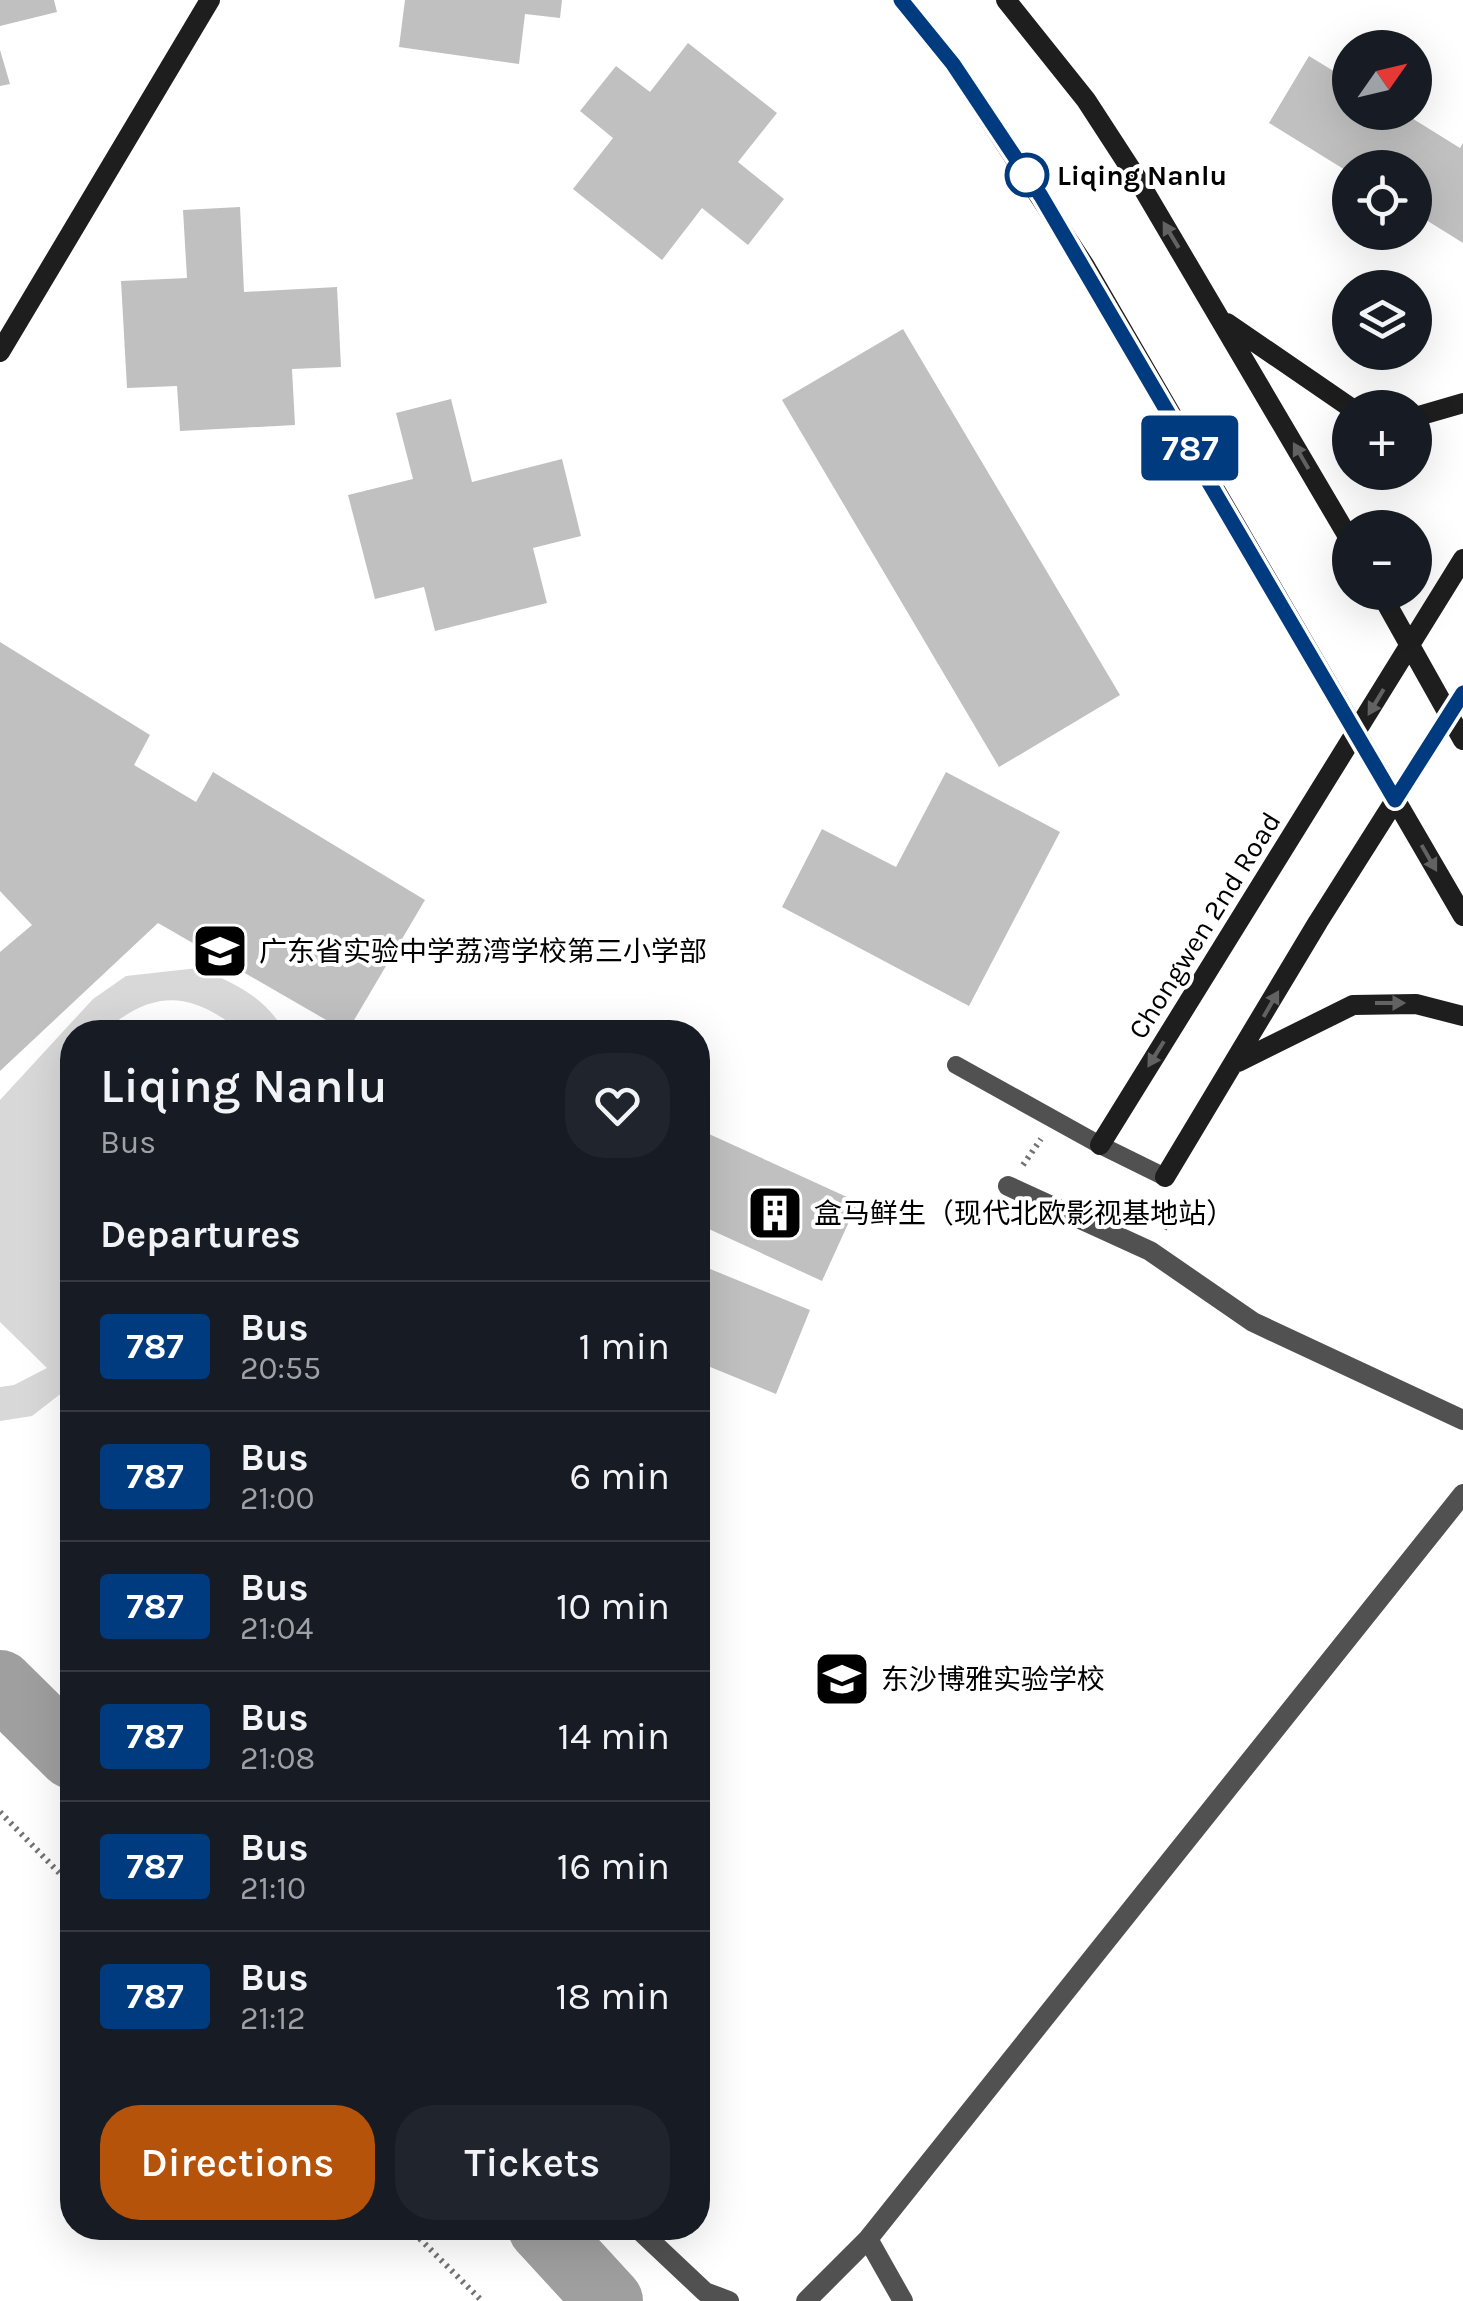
<!DOCTYPE html>
<meta charset="utf-8">
<style>
:root{--surface:#171b24;--page:#20242c;--text:#f1f3f6;--muted:#9ea1a6;--line:#363941;--accent:#b45309}
body{margin:0;font-family:Karla,"Noto Sans SC",sans-serif;background:var(--page);color:var(--text);height:100vh;display:flex;flex-direction:column;font-size:38px;white-space:nowrap}
*{box-sizing:border-box;margin:0}
p{font-size:32px;color:var(--muted)}
.icon{flex:none;width:55px;height:55px;fill:none;stroke:currentColor;stroke-width:2;stroke-linecap:round;stroke-linejoin:round}
.map{position:relative;flex:1;overflow:hidden}
.panel{position:absolute;left:60px;top:1020px;width:650px;height:1220px;display:flex;flex-direction:column;background:var(--surface);border-radius:40px;box-shadow:0 10px 40px #0002}
.panel>*{flex:none}
.badge{padding:0 20px;border-radius:8px;font-size:35px;line-height:65px}
.needle{width:65px;rotate:56deg}
.tools{position:absolute;left:1332px;top:30px;display:grid;gap:20px}
.tools a{display:grid;place-items:center;width:100px;height:100px;border-radius:50%;background:var(--surface);box-shadow:0 10px 40px #0002;font-size:50px}
.map>.badge{position:absolute;translate:-50% -50%;box-shadow:0 0 0 5px #fff}
h2{padding:0 40px;font-size:38px;line-height:90px}
.round{display:grid;place-items:center;flex:none;width:105px;height:105px;border-radius:40px;background:var(--page)}
.head{display:flex;align-items:center;justify-content:space-between;height:170px;padding:0 40px}
h1{font-size:48px;font-weight:600;line-height:75px}
.action{display:flex;gap:20px;margin-top:auto;padding:20px 40px}
.action a{flex:1;height:115px;border-radius:40px;background:var(--accent);color:#fff;font-size:40px;font-weight:600;line-height:115px;text-align:center}
.action a+a{background:var(--page);color:var(--text)}
ul{padding:0;list-style:none}
li{display:flex;align-items:center;gap:30px;height:130px;padding:0 40px;border-top:2px solid var(--line)}
li div{flex:1}
li b{display:block;font-size:38px}
li em{font-style:normal}
li .badge{min-width:110px;font-weight:700;text-align:center}
.map>svg:first-child{display:block}
.green{fill:#d8d8d8}
.lines{fill:none;stroke-linecap:round;stroke-linejoin:round}
.river{stroke:#9f9f9f;stroke-width:68}
.building{fill:#c0c0c0}
.path{stroke:#737373;stroke-width:6;stroke-dasharray:2.5 5;stroke-linecap:butt}
.lane{stroke:#515151;stroke-width:18}
.street{stroke:#515151;stroke-width:20}
.secondary{stroke:#1e1e1e;stroke-width:20}
.oneway{fill:#626262}
.line-casing{stroke:#fff;stroke-width:22}
.line{stroke:#003b80;stroke-width:15}
.stop-dot{fill:#fff;stroke:#003b80;stroke-width:5}
.labels{text-anchor:middle;stroke-width:8;stroke-linejoin:round;paint-order:stroke}
.stop-label{font-size:28px;font-weight:bold;fill:#000;stroke:#fff;text-anchor:start}
.street-label{font-size:28px;fill:#000;stroke:#fff}
.poi-label{font-size:28px;fill:#000;stroke:#fff;text-anchor:start}
</style>
<div class="map">
<svg width="1463" height="2301" viewBox="0 0 1463 2301">
<rect width="100%" height="100%" fill="#fff"/>
<path class="green" d="M198,968c37,15 67,29 87,64h-44c-42,-35 -79,-45 -125,-10l10,10h-54v353l-40,31 -32,5v-34l14,-2 33,-17 -47,-46v-222l93,-101 33,-23z"/>
<g class="lines">
<path class="river" d="M0,1684l72,71
M542,2228l67,73"/>
</g>
<path class="building" d="M0,0h54l3,12 -57,14z
M405,0h157l-2,18 -35,-4 -6,50 -120,-17z
M688,43l89,70 -39,49 46,37 -36,46 -46,-37 -40,52 -89,-71 40,-51 -33,-27 36,-45 34,26z
M0,50l10,34 -10,2z
M1309,56l41,25v31h52l58,36 3,-5v100l-48,-30v-45h-65v5l-81,-50z
M240,207l4,85 93,-5 4,80 -49,2 3,56 -115,6 -3,-45 -50,2 -6,-107 66,-3 -4,-68z
M903,329l217,366 -121,72 -217,-367z
M451,399l21,83 90,-23 19,77 -48,12 14,55 -112,28 -11,-44 -49,12 -27,-104 65,-16 -17,-66z
M0,642l150,93 -16,30 62,37 17,-30 212,128 -78,132 -189,-109 -158,148v-119l32,-27 -32,-34z
M946,772l114,60 -91,174 -187,-99 40,-78 74,38z
M698,1129l160,73 -36,79 -124,-57z
M698,1264l112,46 -34,84 -78,-32z"/>
<g class="lines">
<path class="path" d="M1023,1165l18,-26
M1164,1229l15,-24
M0,1812l72,74
M409,2228l73,73"/>
<path class="lane" d="M956,1065l144,80 65,32"/>
<path class="street" d="M1008,1186l142,65 103,71 210,98
M637,2228l68,64 24,9
M868,2239l35,62
M806,2301l62,-62 595,-745"/>
<path class="secondary" d="M901,0l52,64 132,202 378,650
M1006,0l80,100 52,80 212,360
M1227,323l124,85
M0,352l210,-352
M1415,417l48,-14
M1380,592l83,148
M1238,1062l115,-57 63,-1 47,12
M1100,1145l363,-586
M1165,1177l153,-255 145,-229"/>
</g>
<defs><path id="oneway-solid" d="M-6-.8H1V-3.2L6.5 0L1 3.2V.8H-6Z" transform="scale(2.5)"/></defs>
<g class="oneway">
<use href="#oneway-solid" transform="translate(1171 235) rotate(-121)"/>
<use href="#oneway-solid" transform="translate(1301 456) rotate(-120)"/>
<use href="#oneway-solid" transform="translate(1376 702) rotate(121)"/>
<use href="#oneway-solid" transform="translate(1429 858) rotate(60)"/>
<use href="#oneway-solid" transform="translate(1390 1003)"/>
<use href="#oneway-solid" transform="translate(1271 1004) rotate(-60)"/>
<use href="#oneway-solid" transform="translate(1156 1054) rotate(122)"/>
</g>
<g class="lines">
<g class="line-casing">
<path id="line" d="M901,0l52,64 88,132 354,604 68,-107"/>
</g>
<use href="#line" class="line"/>
</g>
<defs>
<g id="school-square" transform="scale(2.875)"><rect x="-9" y="-9" width="18" height="18" rx="4" fill="#000" stroke="#fff"/><path d="M0-5L7-2L0 1L-7-2ZM-4 1L0 2.5L4 1V4Q0 6-4 4Z" fill="#fff"/></g>
<g id="building-square" transform="scale(2.875)"><rect x="-9" y="-9" width="18" height="18" rx="4" fill="#000" stroke="#fff"/><path d="M-4-6H4V6H1V3H-1V6H-4ZM-2.5-4.3h1.7v1.8h-1.7ZM.8-4.3h1.7v1.8H.8ZM-2.5-1h1.7V.8h-1.7ZM.8-1h1.7V.8H.8Z" fill="#fff"/></g>
</defs>
<g fill-rule="evenodd">
<use href="#school-square" x="220" y="951"/>
<use href="#building-square" x="775" y="1213"/>
<use href="#school-square" x="842" y="1679"/>
</g>
<circle class="stop-dot" cx="1027" cy="175" r="20"/>
<g class="labels">
<g class="stop-label">
<text x="1057" y="185">Liqing Nanlu</text>
</g>
<g class="street-label">
<text transform="translate(1204 925) rotate(-58)" y="10">Chongwen 2nd Road</text>
</g>
<g class="poi-label">
<text x="259" y="961">广东省实验中学荔湾学校第三小学部</text>
<text x="814" y="1223">盒马鲜生（现代北欧影视基地站）</text>
<text x="881" y="1689">东沙博雅实验学校</text>
</g>
</g>
</svg>
<div class="tools">
<a><svg class="needle" viewBox="-14 -14 28 28"><path d="M0-13l5 13h-10z" fill="#e53935"/><path d="M0 13l5-13h-10z" fill="#9ea1a6"/></svg></a>
<a><svg class="icon" aria-label="locate" viewBox="0 0 24 24"><circle cx="12" cy="12" r="6"/><path d="M12 2v4M12 18v4M2 12h4M18 12h4"/></svg></a>
<a><svg class="icon" aria-label="layers" viewBox="0 0 24 24"><path d="M12 4l9 5-9 5-9-5zM3 14l9 5 9-5"/></svg></a>
<a>+</a>
<a>−</a>
</div>
<b class="badge" style="left:1190px;top:448px;background:#003b80;color:#fff">787</b>
<section class="panel">
<div class="head"><div><h1>Liqing Nanlu</h1><p>Bus</p></div><a class="round"><svg class="icon" aria-label="heart" viewBox="0 0 24 24"><path d="M12 20l-8-8c-3-5 5-10 8-4 3-6 11-1 8 4z"/></svg></a></div>
<h2>Departures</h2>
<ul>
<li><span class="badge" style="background:#003b80;color:#fff">787</span><div><b>Bus</b><p>20:55</p></div><em>1 min</em></li>
<li><span class="badge" style="background:#003b80;color:#fff">787</span><div><b>Bus</b><p>21:00</p></div><em>6 min</em></li>
<li><span class="badge" style="background:#003b80;color:#fff">787</span><div><b>Bus</b><p>21:04</p></div><em>10 min</em></li>
<li><span class="badge" style="background:#003b80;color:#fff">787</span><div><b>Bus</b><p>21:08</p></div><em>14 min</em></li>
<li><span class="badge" style="background:#003b80;color:#fff">787</span><div><b>Bus</b><p>21:10</p></div><em>16 min</em></li>
<li><span class="badge" style="background:#003b80;color:#fff">787</span><div><b>Bus</b><p>21:12</p></div><em>18 min</em></li>
</ul>
<div class="action"><a>Directions</a><a>Tickets</a></div>
</section>
</div>
